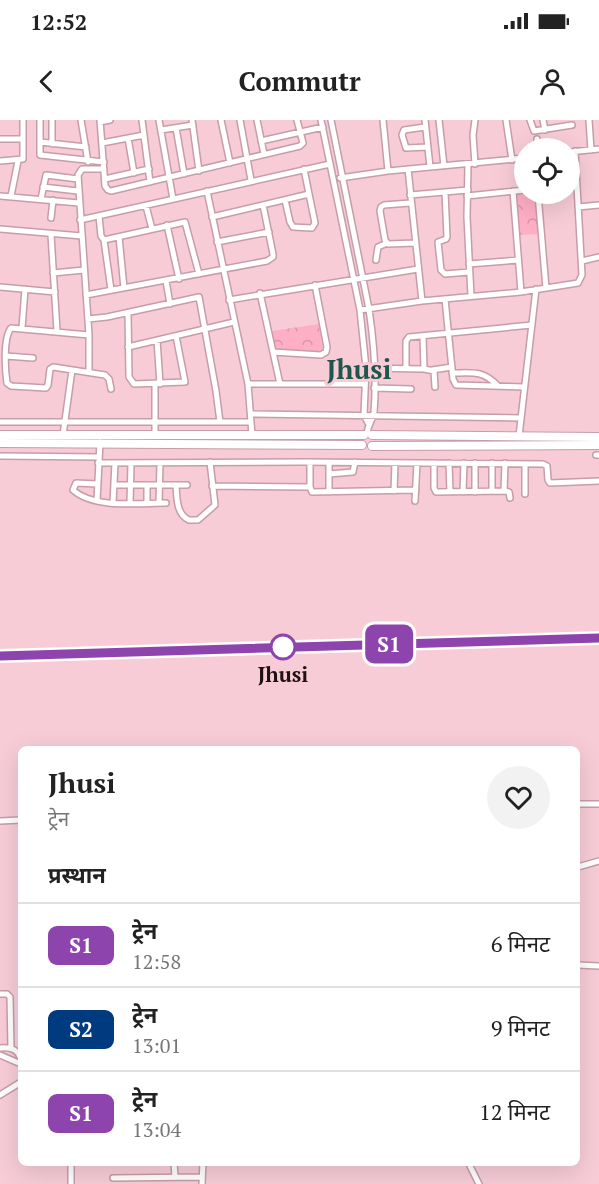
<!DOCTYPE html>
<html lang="hi">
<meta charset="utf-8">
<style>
:root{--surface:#fff;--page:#f2f2f2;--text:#222;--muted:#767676;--line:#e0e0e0}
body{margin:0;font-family:"PT Serif","Noto Sans Devanagari",serif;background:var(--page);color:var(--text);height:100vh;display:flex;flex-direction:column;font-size:22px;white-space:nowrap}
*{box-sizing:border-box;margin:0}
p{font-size:20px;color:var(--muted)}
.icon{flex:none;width:33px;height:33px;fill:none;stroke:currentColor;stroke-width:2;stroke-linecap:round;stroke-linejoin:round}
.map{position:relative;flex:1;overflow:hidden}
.panel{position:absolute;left:18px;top:626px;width:562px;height:420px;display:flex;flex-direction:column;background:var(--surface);border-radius:9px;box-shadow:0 6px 24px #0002}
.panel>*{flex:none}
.badge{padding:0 12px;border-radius:9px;font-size:21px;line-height:39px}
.buttons{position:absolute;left:514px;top:18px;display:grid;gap:12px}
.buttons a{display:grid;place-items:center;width:66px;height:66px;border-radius:50%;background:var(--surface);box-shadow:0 6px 24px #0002;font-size:30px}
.map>.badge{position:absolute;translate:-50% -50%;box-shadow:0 0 0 3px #fff}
h2{padding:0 30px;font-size:22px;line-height:54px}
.round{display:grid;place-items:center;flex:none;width:63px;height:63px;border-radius:32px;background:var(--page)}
.overview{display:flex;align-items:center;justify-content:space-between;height:102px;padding:0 30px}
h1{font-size:28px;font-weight:600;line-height:45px}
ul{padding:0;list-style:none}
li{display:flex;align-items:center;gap:18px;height:84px;padding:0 30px;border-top:2px solid var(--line)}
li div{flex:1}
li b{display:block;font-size:22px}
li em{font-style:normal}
li .badge{min-width:66px;font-weight:700;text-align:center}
.status{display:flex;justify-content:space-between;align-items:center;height:42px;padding:0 30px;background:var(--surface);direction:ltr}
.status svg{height:16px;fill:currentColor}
header{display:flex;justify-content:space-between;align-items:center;height:78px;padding:0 30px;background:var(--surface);font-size:27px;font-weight:600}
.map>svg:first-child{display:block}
.park{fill:url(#park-crowns)}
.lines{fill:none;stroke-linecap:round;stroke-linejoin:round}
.minor-casing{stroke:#c69da8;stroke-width:8}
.highway-casing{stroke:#c69da8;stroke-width:10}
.minor{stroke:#fff;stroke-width:5}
.highway{stroke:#fff;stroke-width:8}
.rail-casing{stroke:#8f727a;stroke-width:4}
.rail{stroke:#f7ccd7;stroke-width:1.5;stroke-dasharray:4.5;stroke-linecap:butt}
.line-casing{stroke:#fff;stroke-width:14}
.line{stroke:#8e44ad;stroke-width:9}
.stop-dot{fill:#fff;stroke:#8e44ad;stroke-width:3}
.labels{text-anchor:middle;stroke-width:6;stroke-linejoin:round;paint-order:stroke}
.stop-label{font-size:21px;font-weight:bold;fill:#1e1014;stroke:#f7ccd7}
.district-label{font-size:27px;font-weight:bold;fill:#1e564d;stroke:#f7ccd7}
</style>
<div class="status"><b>12:52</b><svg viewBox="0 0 49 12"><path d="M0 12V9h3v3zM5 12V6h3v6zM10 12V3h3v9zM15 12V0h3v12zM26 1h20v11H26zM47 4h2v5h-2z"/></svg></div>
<header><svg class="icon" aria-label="back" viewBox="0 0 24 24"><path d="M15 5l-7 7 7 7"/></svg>Commutr<svg class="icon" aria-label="person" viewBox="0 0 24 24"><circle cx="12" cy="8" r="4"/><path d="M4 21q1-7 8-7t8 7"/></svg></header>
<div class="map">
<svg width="599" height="1064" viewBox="0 0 599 1064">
<defs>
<pattern id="park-crowns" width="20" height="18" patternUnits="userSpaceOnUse" patternTransform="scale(1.5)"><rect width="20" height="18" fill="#feaec5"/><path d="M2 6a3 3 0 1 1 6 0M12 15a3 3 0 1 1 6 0" fill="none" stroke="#d995a8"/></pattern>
</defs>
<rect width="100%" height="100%" fill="#f7ccd7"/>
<path class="park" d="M525,73l11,1 3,40 -21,1 -4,-41z
M319,204l4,26 -23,4 -25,-3 -3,-20z"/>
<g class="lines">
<g class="minor-casing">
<path id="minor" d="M40,0v35l64,7
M52,0v24
M81,0l7,42
M100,0l5,66 3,4 3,1 189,-45 3,-3 -6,-23
M142,0l8,62
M159,0l14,79
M192,0l7,51
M221,0l9,43
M240,0l11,60
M257,0l7,34
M321,0l39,190 6,58 -2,47 4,8
M331,0l38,189c5,34 8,68 5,103 -1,8 -6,12 -7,21
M383,0l5,51
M425,0l5,47
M439,0l5,46
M475,0l-2,15 2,29
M506,0l6,40
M530,0l4,11 38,-6
M543,0l2,10
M589,0l2,30
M100,2l10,-2
M425,7l-21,3 -2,5 4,13 21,-1
M176,8l8,46
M161,10l32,-5
M128,18l6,35
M0,19h23
M537,19l1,9
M261,21l62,-14
M40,22l46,5
M102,23l42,-8
M570,32l29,-3
M0,41l23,-2v-39
M468,44l-1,53 4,79
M408,49l14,132
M340,58l48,-7 137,-13
M105,59l44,-10
M43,67l35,4
M207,71l41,193 4,51
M513,71l8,101
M445,72l2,45 -1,2 -8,3 3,28 4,4 24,-2
M538,74l8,94
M410,75l58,-5
M0,76l79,7
M11,76l7,-35
M467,76l58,-6
M41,79l5,-24 32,4
M285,80l5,22 3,5 19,1 3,-5 -6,-29
M410,83l-26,2 -3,2 -1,4 5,29 3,4 27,-1
M146,86l6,23
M578,87l21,-2
M99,96l2,20 3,4 81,-18 14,52
M212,97l97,-23 -5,-25
M51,98l2,-18
M80,100l250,-56
M167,105l12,54
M0,109l82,7
M51,115l6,96
M119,117l5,51
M104,120l7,50
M217,122l52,-10
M376,140l2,-13 9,-4
M582,141l17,-4
M469,144l49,-4
M53,153l31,-3
M166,161l4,23
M0,167l55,5
M260,173l20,91
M86,175l181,-34 6,-4v-3l-10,-49
M445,179l8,80 3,6 68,2
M229,180l189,-31
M360,190l62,-9 99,-9 57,-9 4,-8 -7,-124
M128,193l1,64 5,7 51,-2 -9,-46
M88,199l19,-2 92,-20 17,94 4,31
M22,208l3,-39
M89,215l-78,-7c-8,10 -6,42 -4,55l4,3 35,2 2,-3 2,-16 3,-2 52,8 4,4 2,10
M157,220l3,44
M128,227l106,-25
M273,232l48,3 5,-3 1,-5 -12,-62
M6,236l27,2
M366,248l58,1 -1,-33
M406,248v-27l3,-4 123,-12
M424,249l10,2 1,16
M432,250l20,-3
M89,252v-37l-11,-160 4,-6h22
M452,253c21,0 31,-3 46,13
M155,264v51
M248,264h117
M374,268l37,1
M251,294l270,4
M0,302h251
M63,315l9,-65
M519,316l17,-147
M596,335h3
M0,336l99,1
M310,342v25l2,5 104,-2
M329,342v30
M98,343l204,-1 241,2 4,2 1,14 2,3 49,-2
M434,343v25l2,4 70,-1 3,1 1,6
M449,343l1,29
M329,354l24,-2 2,-10
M98,364l-22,-1 -3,7c21,19 67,13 93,13
M114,365h73
M176,365c1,13 0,29 13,35h9l17,-15 -5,-43
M212,366l98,1
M394,371l1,-28
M492,371v-28
M504,371l1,-28
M463,372l1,-29
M475,372v-29
M525,374v-30
M97,381l3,-59
M415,381l2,-38
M113,383l2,-40
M130,383l1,-40
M147,383v-18
M159,383l1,-40
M578,684h21
M0,701l21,-1
M578,747l21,-6
M578,845l21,1
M0,874h7l3,3 1,51
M0,928c11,-1 19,1 21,13
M0,935l21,9
M0,975l21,-13
M71,1042v22
M174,1042l1,15
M468,1042l11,22
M113,1058l89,-1
M202,1064l1,-22"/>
</g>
<g class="highway-casing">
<path id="highway" d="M0,315h364
M372,315l227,2
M0,323l362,2
M372,326l227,-1"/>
</g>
<use href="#minor" class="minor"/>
<use href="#highway" class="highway"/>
<g class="rail-casing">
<path id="rail" d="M0,536l599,-18"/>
</g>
<use href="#rail" class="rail"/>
</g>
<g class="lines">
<g class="line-casing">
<path id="line" d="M0,536l599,-18"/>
</g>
<use href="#line" class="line"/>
</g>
<circle class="stop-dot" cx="283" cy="527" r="12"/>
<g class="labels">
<g class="stop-label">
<text x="283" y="562">Jhusi</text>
</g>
<g class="district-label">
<text x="359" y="259">Jhusi</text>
</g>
</g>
</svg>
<div class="buttons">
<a><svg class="icon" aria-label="locate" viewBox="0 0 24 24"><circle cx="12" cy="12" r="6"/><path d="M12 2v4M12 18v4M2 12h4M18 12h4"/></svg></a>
</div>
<b class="badge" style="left:389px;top:524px;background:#8e44ad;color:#fff">S1</b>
<section class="panel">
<div class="overview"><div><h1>Jhusi</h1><p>ट्रेन</p></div><a class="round"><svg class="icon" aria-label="heart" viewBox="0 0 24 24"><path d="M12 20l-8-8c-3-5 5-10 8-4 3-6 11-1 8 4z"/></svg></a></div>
<h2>प्रस्थान</h2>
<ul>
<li><span class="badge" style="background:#8e44ad;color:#fff">S1</span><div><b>ट्रेन</b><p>12:58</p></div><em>6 मिनट</em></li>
<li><span class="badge" style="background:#003b80;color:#fff">S2</span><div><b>ट्रेन</b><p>13:01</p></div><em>9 मिनट</em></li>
<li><span class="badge" style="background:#8e44ad;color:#fff">S1</span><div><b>ट्रेन</b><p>13:04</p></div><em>12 मिनट</em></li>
</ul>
</section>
</div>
